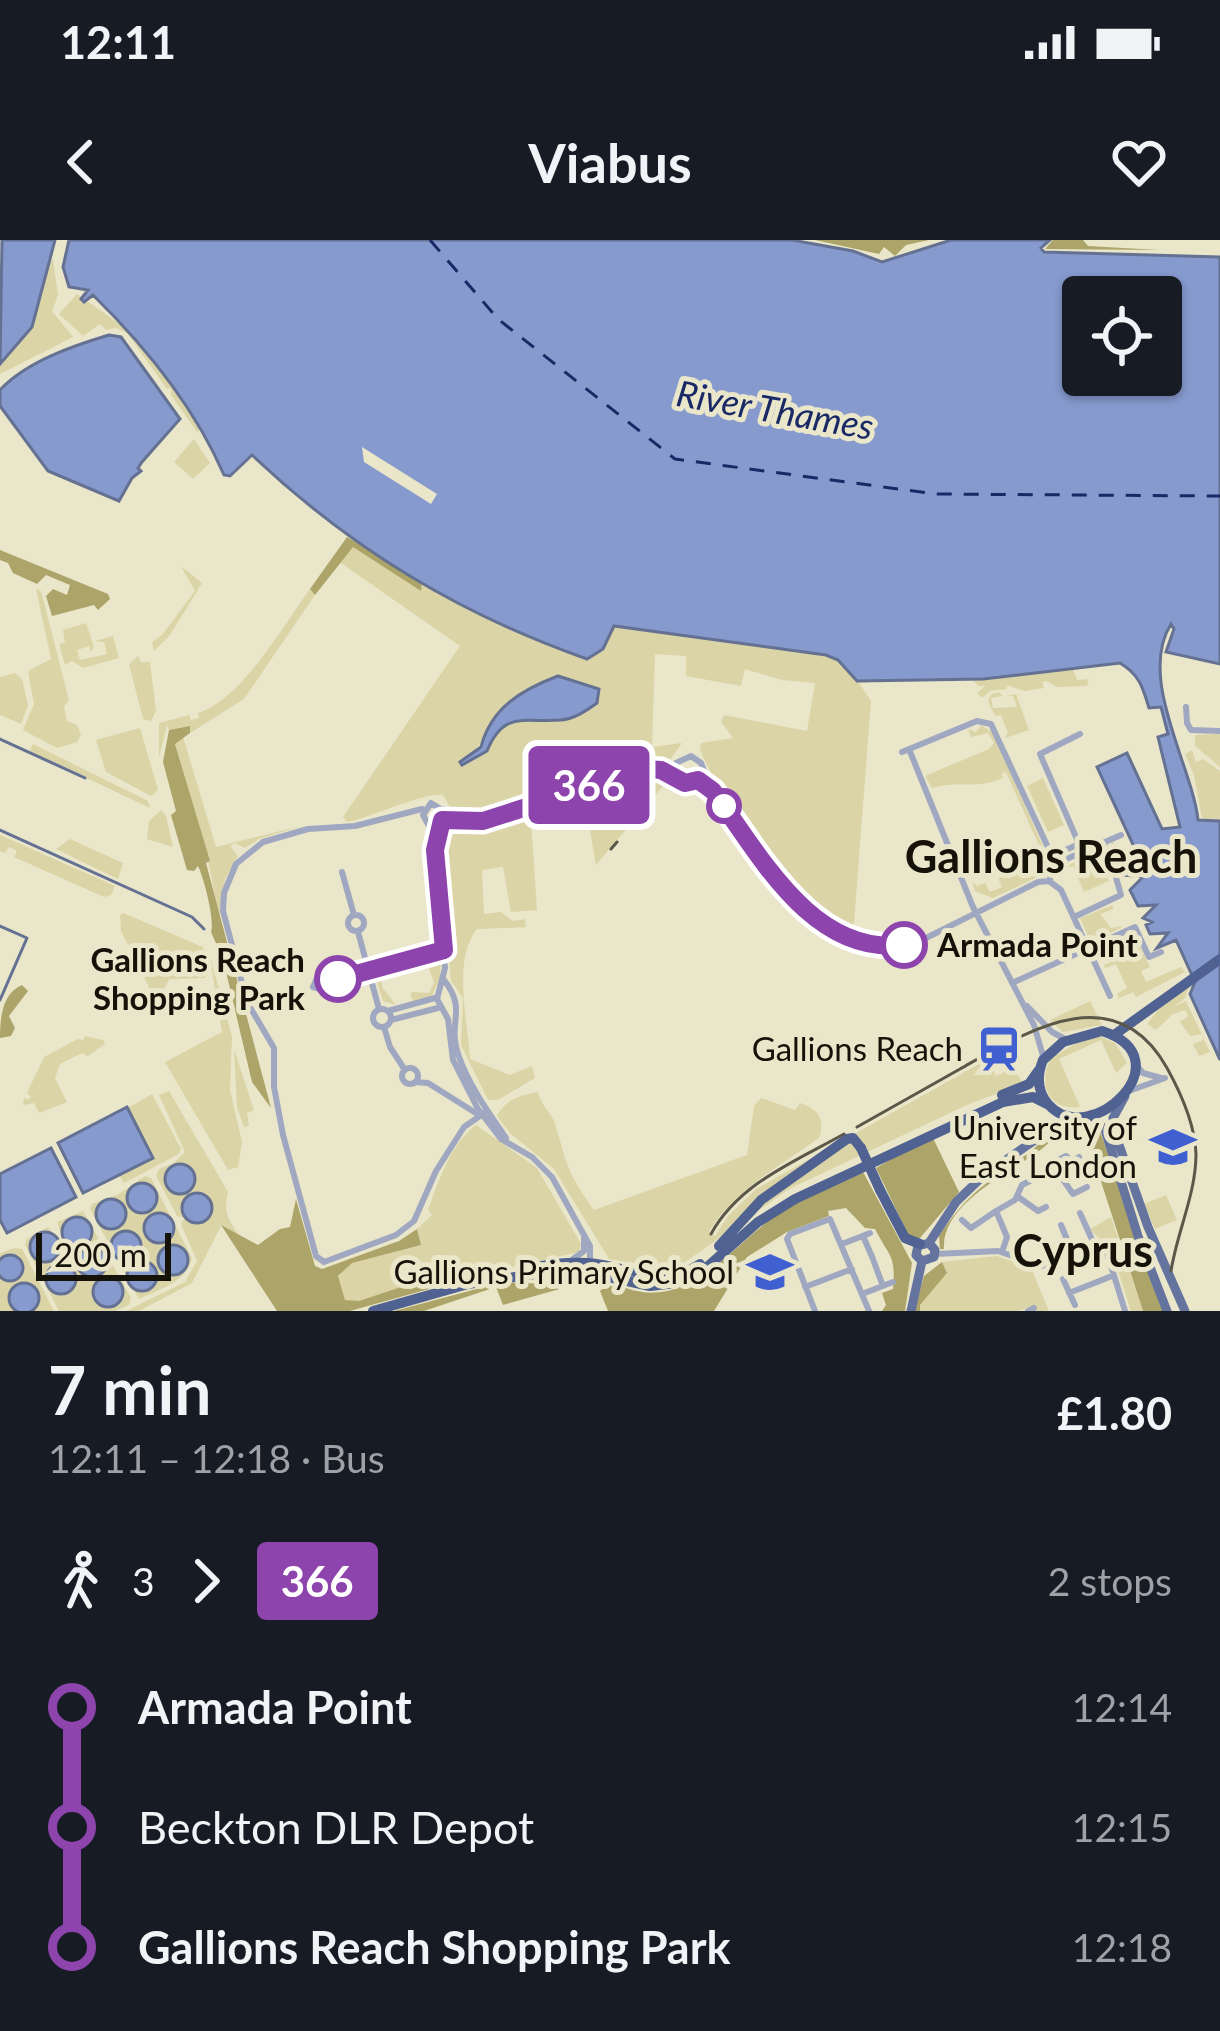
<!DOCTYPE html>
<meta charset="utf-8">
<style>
:root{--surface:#171b24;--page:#242831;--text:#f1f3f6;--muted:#9ea1a6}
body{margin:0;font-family:Lato,sans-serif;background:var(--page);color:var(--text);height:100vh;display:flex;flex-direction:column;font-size:45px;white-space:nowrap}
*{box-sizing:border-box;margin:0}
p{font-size:39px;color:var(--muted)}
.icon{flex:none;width:66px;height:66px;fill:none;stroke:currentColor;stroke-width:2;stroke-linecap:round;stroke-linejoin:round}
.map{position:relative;height:1071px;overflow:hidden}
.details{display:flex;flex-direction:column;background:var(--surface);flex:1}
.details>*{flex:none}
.badge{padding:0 24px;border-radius:9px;font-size:42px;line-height:78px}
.controls{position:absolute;left:1062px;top:36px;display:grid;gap:24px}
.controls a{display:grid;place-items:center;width:120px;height:120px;border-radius:12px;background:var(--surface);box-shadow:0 3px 9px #0004;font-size:60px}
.scale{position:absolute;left:36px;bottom:30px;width:135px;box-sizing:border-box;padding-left:12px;border:6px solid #141209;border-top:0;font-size:33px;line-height:42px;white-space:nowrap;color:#141209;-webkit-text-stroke:9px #eae6ca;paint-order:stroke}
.map>.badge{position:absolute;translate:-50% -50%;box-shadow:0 0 0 6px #fff}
.legs{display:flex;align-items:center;gap:18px;height:132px;padding:0 48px;font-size:39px}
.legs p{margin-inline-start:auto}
.headline{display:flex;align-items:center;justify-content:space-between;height:204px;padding:0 48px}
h1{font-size:66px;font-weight:700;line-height:90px}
ul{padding:0 48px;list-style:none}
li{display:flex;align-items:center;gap:42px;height:120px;font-size:45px}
li i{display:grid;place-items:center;width:18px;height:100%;margin:0 15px;background:currentColor}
li i::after{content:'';width:30px;height:30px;margin:-15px;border:9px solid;border-radius:50%;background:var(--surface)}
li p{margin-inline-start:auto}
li:first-child i{background:linear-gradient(#0000 50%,currentColor 0)}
li:last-child i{background:linear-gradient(currentColor 50%,#0000 0)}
.status{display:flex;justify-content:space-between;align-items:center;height:84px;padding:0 60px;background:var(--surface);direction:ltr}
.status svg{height:33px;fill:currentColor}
header{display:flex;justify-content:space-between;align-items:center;height:156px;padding:0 48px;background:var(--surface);font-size:54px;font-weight:700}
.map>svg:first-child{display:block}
.green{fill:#dad4a6;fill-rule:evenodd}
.forest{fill:#aca469}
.water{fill:#879ace;stroke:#647193;stroke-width:3;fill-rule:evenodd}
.pier{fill:#eae6ca}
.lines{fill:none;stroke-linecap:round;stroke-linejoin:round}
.stream{stroke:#647193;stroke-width:3}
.ferry{stroke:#192966;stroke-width:3;stroke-dasharray:15 12;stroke-linecap:butt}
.minor{stroke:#9fa8c0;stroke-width:6}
.major{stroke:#65749e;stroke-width:9}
.highway{stroke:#506291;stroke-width:10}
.tram{stroke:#5b5849;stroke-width:3}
.highway-bridge{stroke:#506291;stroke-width:10}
.line-1-casing{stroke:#fff;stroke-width:27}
.line-1{stroke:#8e44ad;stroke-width:18}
.stop-1-dot{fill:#fff;stroke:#8e44ad;stroke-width:6}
.labels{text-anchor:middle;stroke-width:10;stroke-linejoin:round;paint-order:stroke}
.stop-label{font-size:33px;font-weight:bold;fill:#141209;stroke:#eae6ca;text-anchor:start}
.poi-label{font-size:33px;fill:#141209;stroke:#eae6ca;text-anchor:end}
.water-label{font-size:36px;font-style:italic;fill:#192966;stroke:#eae6ca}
.district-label{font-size:45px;font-weight:bold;fill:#141209;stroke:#eae6ca}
</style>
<div class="status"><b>12:11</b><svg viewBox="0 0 49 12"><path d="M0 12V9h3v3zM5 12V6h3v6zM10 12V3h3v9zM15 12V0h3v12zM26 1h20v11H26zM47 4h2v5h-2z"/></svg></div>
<header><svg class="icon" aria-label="back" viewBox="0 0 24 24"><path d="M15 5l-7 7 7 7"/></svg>Viabus<svg class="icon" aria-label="heart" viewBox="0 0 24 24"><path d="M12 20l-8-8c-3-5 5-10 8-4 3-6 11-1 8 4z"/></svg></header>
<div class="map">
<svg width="1220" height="1071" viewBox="0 0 1220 1071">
<rect width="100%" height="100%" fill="#eae6ca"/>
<path class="green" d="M69,0l795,392 16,49 -21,2 12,18 -18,235c-55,-22 -130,-132 -153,-186l1,-7 32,-5 -12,-16 3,-7 83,16 8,-48 -33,-3 -37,-11 -4,17 -55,-10v-20l-31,-2 -3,93 30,-4 -12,17 -31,4 -165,54 -22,-8 -9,-15c-18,-3 -71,22 -96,27l-4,-5 117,-171 -122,-85 13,-21 -99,-85 -22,21 -6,-1 -24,-45 -3,2 -26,-37v-7l-4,1 -40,-56 -11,-5 -10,2 -6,-6 -17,12 -24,-22 18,-20 50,35c-17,-17 -33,-42 -58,-42l-6,-20zM534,445v34c-27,3 -37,7 -47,32l-25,13z
M53,19l5,36 -6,16 21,26 -73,37v-12l45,-81 1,-19z
M194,199l16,24 -17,16 -19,-17z
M181,326l21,17 -32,52 -16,16 -2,-9 10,-7 33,-44z
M36,349l5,2 28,109 -5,6 3,15 10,4 4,10 -4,7 -20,6 -34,-18 11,-26 -6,-33 23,-12z
M310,349l5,6 -71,104 -54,34v-7l-21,4 -2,-5 -8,33v-35l30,-8 2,5 8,-2 -1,-5c44,-14 84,-86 112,-124z
M86,383l8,24 -3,5 -2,-6 -12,4 3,10 27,-6 -3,-12 -9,-1 18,-5 6,22 -36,10 -11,-7 -7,4 -6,-21 6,-2 -2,-12z
M138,416l3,6h9l6,49 -5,10 -8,-2 -14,-55z
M1072,427l5,13 12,-1 -2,7 -30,1 -11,-6 -4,1 2,6 -19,3 -19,-6 1,4 -17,2 -8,7 -5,-5 8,-7h-7l-5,-6 -65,1z
M15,433l7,6 6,26 -7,19 -21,-9v-38z
M999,452l4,4 -12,2 2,10 24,-1 -4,-11h-7l10,-2 13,36 -24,8 3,-5 -7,-18 -6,1 -7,-15 3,-7z
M981,485l11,7 54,121v20l-53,25 -18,-7 -3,-10 5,5 8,-3 5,9 12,-5 -4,-9 25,-11 11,7 12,-13 -40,-89 -5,2 2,4c-28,12 -44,2 -71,10l-7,-12 64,-27 5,-6 -6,-10 -17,4 -3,-8 8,3z
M140,488l18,62 -7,6 -45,-24 -10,-32z
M1220,494v33l-25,-21v-11z
M183,497l33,110 85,-21 -42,13 -14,9 -10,-5 -5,3 8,10 -13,23 -6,37 -13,-66 -31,-107z
M33,504l115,57 2,7 -112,-53 -8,-4z
M1192,510l4,12 7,-3 17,12v50l-18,-3 -8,-43 -9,-21z
M635,536l34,3 -73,86 -8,-47 -57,3 6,89 -26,2 -8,-45 -21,3 2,44 17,-2 12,9 12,-2 1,8 -49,2c-25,30 -9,93 -7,130l40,16 22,-9 3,12 -37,22h-10l-27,-55 2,-47 -12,-17 -10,-121 2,-30 11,-6 17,5z
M1043,538l21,47 -16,7 -21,-46z
M161,570l5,6 7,31 -26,-8 2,-18z
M0,595l115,51 -4,9 -7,2 -90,-40 3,-6 -8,-4 -4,6 -5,-2z
M70,599l53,24 -5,16 -62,-30z
M1124,599l-38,20 8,18 11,-5 4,9 -25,11 -11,-26 -10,3 20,-12 -1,-4 4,3 3,-6 3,3 5,-6 6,1 -1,-4 9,1 1,-5 2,4z
M1113,665v4l-13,5 11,14 13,-2 -33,17 -11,-25z
M123,673l80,34 6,26 -4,5 -36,1 -12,24 -36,-72 -1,-16z
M1138,702l12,25 -9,4 5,11 35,-15 4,5 -49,25 -3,-5 -14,6 -2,-4 10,-6 -11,-24 -11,4 -1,-3 33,-15 -2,-7z
M209,712l23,85 -2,53 12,52 -4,25 -10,3 -63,-108 57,-30z
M438,714l3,2 -1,23 -9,18 -17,5 -4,-7 2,-3 17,1 5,-10 -8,-24 -44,12v16l14,18 -13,-4 -9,-29z
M1190,744l-5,14 -11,9 12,-6 24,51 -11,4 -6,-12 10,-4 -1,-6 -12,2 -10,-14 8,-6 -3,-6 -12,4 -17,16 -9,-6 12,-15z
M1090,761l12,24 -39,7 -13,-12z
M85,796l18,4 2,4 -17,12 -6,-3 -22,11 -5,14 12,24 -28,11 -5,-10 -11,2 1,-7 5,2 2,-4 -4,-3 17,-36 34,-18 5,1z
M1101,797l14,6 12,20 -11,10 -15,-33 -42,19 21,48c-31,4 -43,-22 -29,-49l34,-20z
M234,809l20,61 -7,3 2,13 -5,1 -7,-20z
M988,819l8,17 18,-8 9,16 -54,20 -180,85 -115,81 -65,-11 -55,-90 -43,-35 -14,-18c8,-16 23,-21 41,-24 3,15 15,21 18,35 12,41 12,47 38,83l153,-55 7,-49 7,-8 34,12 5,-7c18,6 26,16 19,35 -39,28 -85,52 -110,94l6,4 13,-20 28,-27z
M169,851l59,101c-5,19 0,28 11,43l-18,-9 -29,57 -53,28h-13l59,-29 12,-21 -16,-37 3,-6 -7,-2 -21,-40 3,-7 15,-6 11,-11 -26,-57z
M152,854l29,55 -2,5 -55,29 -5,-8 34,-17 -25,-50z
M476,885l61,43 44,76 -2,8 -96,22 -52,3 -72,25 -14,-2 -7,-23 13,-14 70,-18 -4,-16 15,-14 -4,-5c11,-30 22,-65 48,-85z
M145,936l6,2 41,80c-5,24 -32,31 -53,41l-49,-90 2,-5 27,-10z
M1166,955l11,25 -22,9 -11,-25z
M83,971l48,87 -2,7 -14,6h-56l-34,-66 2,-6 21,-12 13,16 1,14 12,-6 -10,-9 -7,-20z
M1111,977l32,94h-12l-19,-59 -22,-23z
M15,1008l7,1 32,62h-54v-58z
M997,1016l34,12 18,43h-16l1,-6 -15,6h-99v-6l27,-32 -5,-11z"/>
<path class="forest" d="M815,0h114l-23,5 -11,11 -11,-9 -5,7z
M1053,0h30l5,6 71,4 -114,-1z
M347,297l75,45 -1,9 -68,-44 -38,48 -5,-6z
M0,310l108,44 2,5 -12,11 -4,-5 -42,11 -6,-20 7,-7 14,6 3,-10 -24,-10 -9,9 -24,-11 -5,-10 -8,-3z
M190,486v7l-15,11 35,117 -4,2 65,245 -19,-26 -29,-123 -12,-27c4,-11 -7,-54 -13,-66l-4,5 -7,-1 -16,-55 5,-4 -13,-49 6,-32z
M22,745l6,6 -19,25 6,12 -4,8 -11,2c0,-19 2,-45 22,-53z
M1078,883l1,4c-22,3 -29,18 -47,29 -30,21 -91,50 -88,93h-4l-1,-13c30,-45 49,-54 91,-84 16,-13 26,-28 48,-29z
M1083,886l16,2 64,183h-20z
M932,896l27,56 -39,46h-10l-34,-70z
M863,932l49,91 -7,48h-23l4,-6 -4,-12 11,-4c3,-34 -3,-31 -18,-60l-10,-1 -19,-20 -18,3 1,5 -42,16 -40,25 -33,54h-106l-8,-20 7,-6 10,3 2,5 7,-5c63,23 106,-43 152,-74 26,-17 57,-28 85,-42z
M296,959l19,67 7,3 77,-28 18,-12 4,16 -69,18 -14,13 7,24 14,1 72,-24 52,-3 -133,37h-73l-56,-86 37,20 22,-16 10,-2z
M942,1022l5,11 -27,32v6h-6l10,-35z
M580,1039l8,2 -85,24 -7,-18 -72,24h-30l90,-24 34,-5 31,3z"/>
<path class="water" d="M2,0h53l-23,87 -32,37z
M69,0h723l61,11 29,11 69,-22h99l-9,8 3,4 176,5v407l-54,-12 8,-23 -3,-5c-34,54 21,141 27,196l22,1v239l-30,-66 5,-12 -19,-42 -19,8 11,-15 -18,1 -4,-9 6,-3 -9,-4 13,-13 -18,1 -8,-16 13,-13 -19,-2 19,-9 -46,-99 30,-14 35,76 18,-2 -22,-90 10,-3 -7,-27 -12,1c-6,-20 -9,-33 -29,-45l-137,16 -126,2 -19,-21 -12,-5 -212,-29 -11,23 -16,10c-128,-45 -237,-111 -335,-204l-22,21 -6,-1c-29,-67 -79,-129 -131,-180l-9,7 -3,-3 7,-9 -19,-3 -6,-20zM1083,57h78v78h-78z
M109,95l12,2 59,82 -38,43 -4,6 3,3 -9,7 -13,23 -71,-30 -48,-65v-16c26,-28 72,-44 109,-55z
M558,436l41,13 -2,14c-11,8 -23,16 -36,17 -37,3 -57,-10 -74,31l-25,14 -2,-3 21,-15c10,-39 40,-57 77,-71z
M127,867l26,51 -70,35 -25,-50z
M51,908l25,49 -69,36 -7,-13v-46z
M165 939a15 15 0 1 1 30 0a15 15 0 1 1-30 0Z
M127 958a15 15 0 1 1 30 0a15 15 0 1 1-30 0Z
M182 968a15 15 0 1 1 30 0a15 15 0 1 1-30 0Z
M96 974a15 15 0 1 1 30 0a15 15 0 1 1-30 0Z
M144 988a15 15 0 1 1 30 0a15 15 0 1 1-30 0Z
M62 992a15 15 0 1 1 30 0a15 15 0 1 1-30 0Z
M111 1006a15 15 0 1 1 30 0a15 15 0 1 1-30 0Z
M30 1007a15 15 0 1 1 30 0a15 15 0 1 1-30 0Z
M158 1020a15 15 0 1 1 30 0a15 15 0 1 1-30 0Z
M77 1022a15 15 0 1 1 30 0a15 15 0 1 1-30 0Z
M-3 1028a13 13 0 1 1 26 0a13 13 0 1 1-26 0Z
M127 1036a15 15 0 1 1 30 0a15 15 0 1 1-30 0Z
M46 1039a15 15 0 1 1 30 0a15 15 0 1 1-30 0Z
M93 1052a15 15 0 1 1 30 0a15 15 0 1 1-30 0Z
M9 1058a15 15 0 1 1 30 0a15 15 0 1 1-30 0Z"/>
<path class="pier" d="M362,207l75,47 -6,10 -67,-42z"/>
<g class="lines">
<path class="stream" d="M0,499l85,39
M0,590l192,87 12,12
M0,686l27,12 -27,62"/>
<path class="ferry" d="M430,0l68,79 177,140 261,35 284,2"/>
<path class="minor" d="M1186,467l1,16 4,7 29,1
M909,509l64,158 61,118 9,31
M902,512l75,-31 14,3 61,132 -2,24
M661,530l24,13 13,-3 12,9
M422,569l-67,17 -47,3 -45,13 -27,22 -12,29 -1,18 24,91 27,46v39l9,48 33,121 8,6 72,-27 18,-14 22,-50 28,-44 23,-16
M443,569l-8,41 10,118 -8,31 11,20 5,41 25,49 23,30 31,18 20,20 38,69v18
M435,597l-12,-22 8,-12 24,15 24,4 158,-52h24l30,-14 10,7 12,29 84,109 17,18 31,20 34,7 41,-5 118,-59 11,-1 12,9 49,106
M1052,616l27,-12 -39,-90 40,-20
M1062,621l59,-26
M342,632l12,43
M348 683a8 8 0 1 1 16 0a8 8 0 1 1-16 0Z
M1074,677l47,-22 -6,-21 14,-7
M358,692l21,77
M342,738l102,-28
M444,740c24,31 3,41 14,74 10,30 30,58 48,84
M1012,743l123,-56 14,30 12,-5
M313,747l4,-9 21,1
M313,747l11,3 9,-10
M1027,766l25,26 15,8
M373 778a9 9 0 1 1 18 0a9 9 0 1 1-18 0Z
M388,771l47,-13
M391,780l47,-12
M384,787l6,20 15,23
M1137,826l6,7 18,5
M402 836a8 8 0 1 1 16 0a8 8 0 1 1-16 0Z
M415,842l13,1 51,32
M1129,851l36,-13
M1055,928l18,26 14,-7
M1017,956l21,15 8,-4
M1080,973l14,31
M962,980l9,8 25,-17
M1061,985l7,17 -5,3 5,10
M863,996l10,23
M842,1004l28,-11
M1094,1004l13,9 18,58
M1050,1010l13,-5
M1002,1012l5,-15 -11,-26 19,-11 7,-15 33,-17 -3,-5 14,-7 6,5 7,-4
M935,1014l63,-3 44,15 52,-22
M573,1019l11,-8v-14
M874,1022l9,24
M1063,1039l12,26
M805,1047l47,-18
M1069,1053l43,-17
M862,1054l31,-12
M815,1071l-28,-72 3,-5 40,-15 39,92
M1028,1071l6,-3"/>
<path class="major" d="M1125,856l-12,22 5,24 30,85 37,84
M1091,875l14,15 33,106 29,75
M922,1021l12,-4 1,-7 -6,-7
M911,1071l11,-50 -6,-6 2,-9 11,-3 27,-41 28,-27 86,-59"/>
<path class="highway" d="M1102,791c85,27 -12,121 -54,73 -11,-13 -11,-29 -5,-44l20,-18z
M1114,795l106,-76
M1002,855l27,-11 10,-14
M880,950l25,48 15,6
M719,1006l42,-46 86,-61 6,-1 8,10
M531,1028c19,-4 38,-6 57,-5 39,3 76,26 112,1
M373,1071l95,-27 74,-11h48l60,13 34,-4 22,-14 52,-46 37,-23 208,-97 30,-5 16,8"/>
<path class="tram" d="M611,609l6,-7
M857,887c34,-19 69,-39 103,-58 66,-37 155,-94 207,-1 15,27 28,56 29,86 0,40 -19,78 -25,117
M711,994c28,-51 85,-73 133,-100"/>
<path class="highway-bridge" d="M861,908l19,42"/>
</g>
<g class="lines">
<g class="line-1-casing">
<path id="line-1" d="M338,739l106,-29 -9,-100 7,-30 41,1 162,-52 16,1 24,13 13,-3 15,11c47,64 99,165 191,154"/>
</g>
<use href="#line-1" class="line-1"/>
</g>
<defs>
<g id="station-bare" transform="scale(3.6)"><path d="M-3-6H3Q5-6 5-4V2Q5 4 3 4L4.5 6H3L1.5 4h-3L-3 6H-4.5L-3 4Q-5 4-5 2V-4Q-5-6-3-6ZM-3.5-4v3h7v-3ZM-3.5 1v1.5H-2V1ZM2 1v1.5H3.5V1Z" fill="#405fd1" stroke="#eae6ca" stroke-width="2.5" paint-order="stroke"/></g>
<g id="university-bare" transform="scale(3.6)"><path d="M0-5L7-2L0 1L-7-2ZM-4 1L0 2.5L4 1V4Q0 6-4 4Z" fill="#405fd1" stroke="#eae6ca" stroke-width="2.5" paint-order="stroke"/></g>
<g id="school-bare" transform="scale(3.6)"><path d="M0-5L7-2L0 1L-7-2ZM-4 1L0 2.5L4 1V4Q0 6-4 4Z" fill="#405fd1" stroke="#eae6ca" stroke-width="2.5" paint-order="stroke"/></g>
</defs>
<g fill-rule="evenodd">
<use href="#station-bare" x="999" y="809"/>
<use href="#university-bare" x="1173" y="907"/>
<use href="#school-bare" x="770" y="1032"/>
</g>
<g class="stop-1-dot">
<circle cx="724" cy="566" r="15"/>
<circle cx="904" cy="705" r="21"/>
<circle cx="338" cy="739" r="21"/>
</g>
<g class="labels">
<g class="stop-label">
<text x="937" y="717">Armada Point</text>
<text x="305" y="732" text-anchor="end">Gallions Reach<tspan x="305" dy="38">Shopping Park</tspan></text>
</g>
<g class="poi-label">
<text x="963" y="821">Gallions Reach</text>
<text x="1137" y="900">University of<tspan x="1137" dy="38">East London</tspan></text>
<text x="734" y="1044">Gallions Primary School</text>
</g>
<g class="water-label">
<text transform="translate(775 170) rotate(10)" y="13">River Thames</text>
</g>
<g class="district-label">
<text x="1051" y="633">Gallions Reach</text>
<text x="1083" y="1027">Cyprus</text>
</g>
</g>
</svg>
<div class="controls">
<a><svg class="icon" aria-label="locate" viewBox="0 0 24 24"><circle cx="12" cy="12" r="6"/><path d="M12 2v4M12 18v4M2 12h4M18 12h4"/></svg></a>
</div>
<div class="scale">200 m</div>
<b class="badge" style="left:589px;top:545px;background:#8e44ad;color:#fff">366</b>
</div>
<section class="details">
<div class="headline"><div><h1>7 min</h1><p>12:11 – 12:18 · Bus</p></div><b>£1.80</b></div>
<div class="legs"><svg class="icon" aria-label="walk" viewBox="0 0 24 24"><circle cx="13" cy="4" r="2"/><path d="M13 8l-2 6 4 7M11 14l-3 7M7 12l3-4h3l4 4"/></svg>3<svg class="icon" aria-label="forward" viewBox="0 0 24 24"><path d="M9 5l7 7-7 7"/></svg><b class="badge" style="background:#8e44ad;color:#fff">366</b><p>2 stops</p></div>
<ul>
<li><i style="color:#8e44ad"></i><b>Armada Point</b><p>12:14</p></li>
<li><i style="color:#8e44ad"></i><span>Beckton DLR Depot</span><p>12:15</p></li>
<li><i style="color:#8e44ad"></i><b>Gallions Reach Shopping Park</b><p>12:18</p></li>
</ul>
</section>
